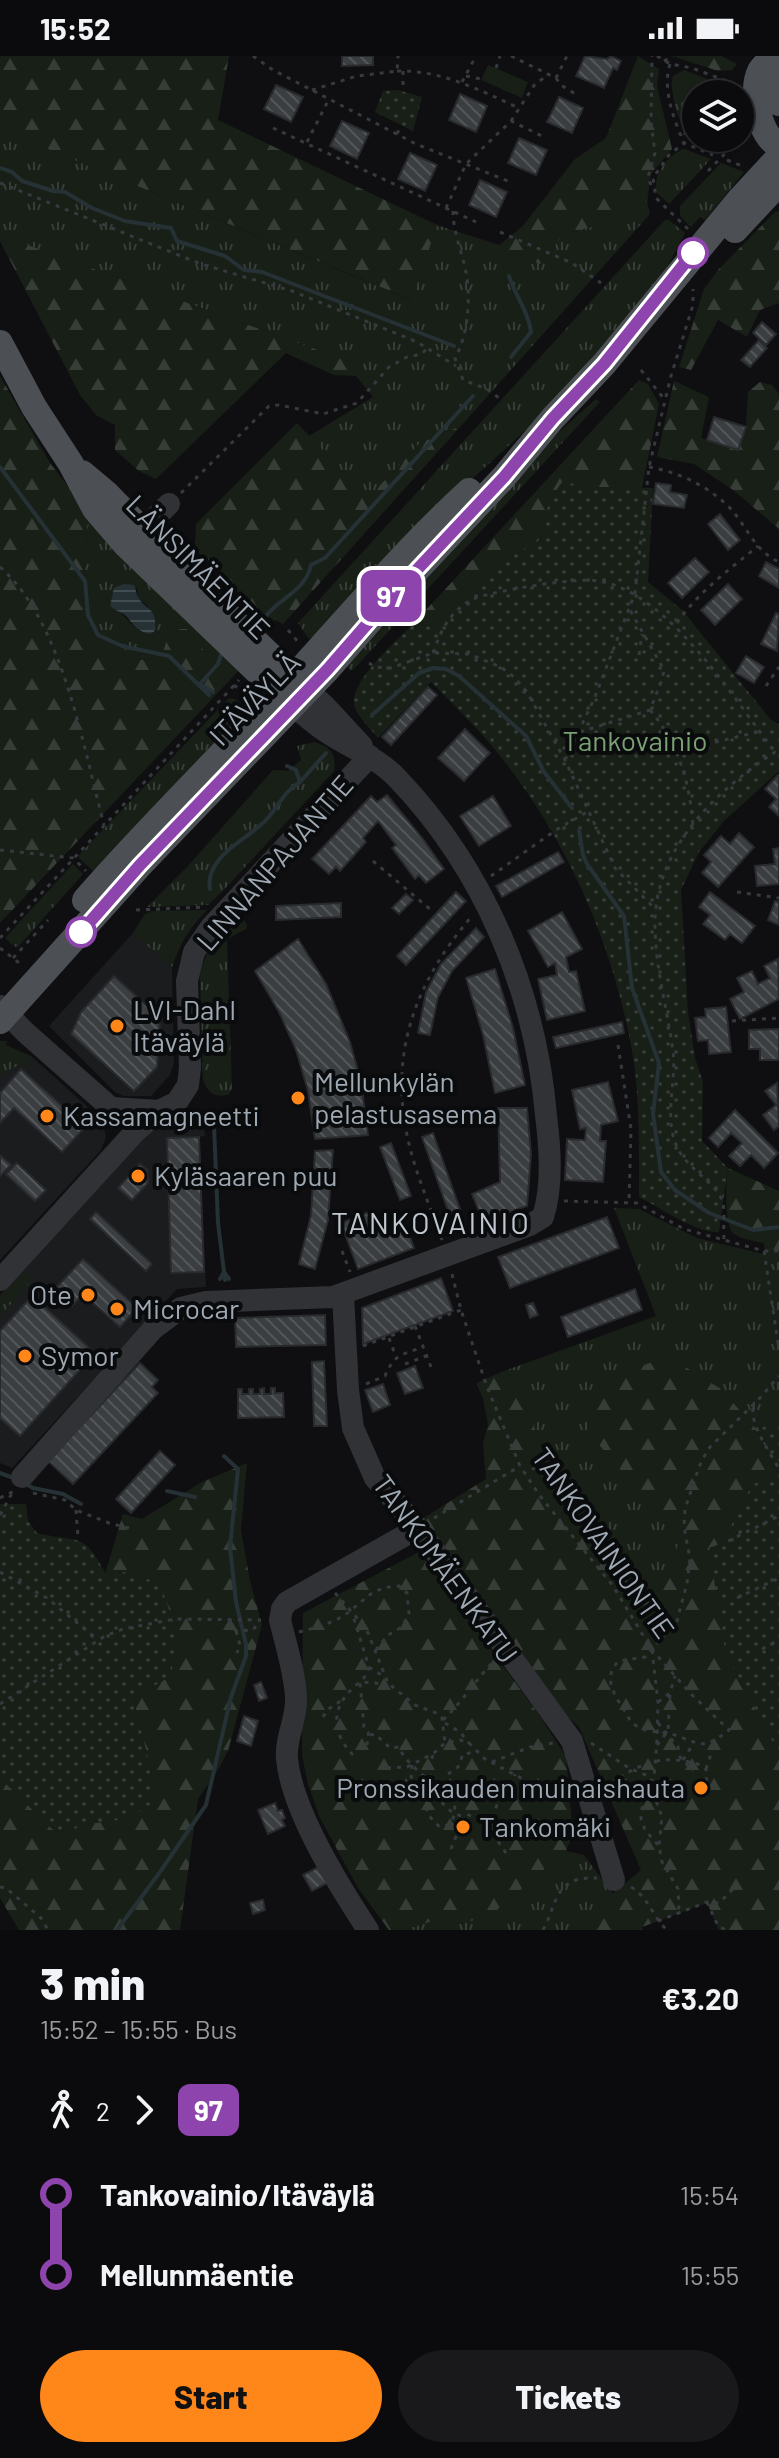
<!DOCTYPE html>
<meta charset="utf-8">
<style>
:root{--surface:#0b0b0d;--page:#19191b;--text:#f1f3f6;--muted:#9a9b9d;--line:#2b2b2e;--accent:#ff8619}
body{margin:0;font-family:Barlow,sans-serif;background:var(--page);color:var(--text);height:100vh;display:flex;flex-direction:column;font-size:30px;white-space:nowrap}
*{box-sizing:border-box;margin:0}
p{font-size:26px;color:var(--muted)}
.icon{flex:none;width:44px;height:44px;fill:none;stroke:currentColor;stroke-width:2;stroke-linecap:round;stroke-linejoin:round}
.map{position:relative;height:1874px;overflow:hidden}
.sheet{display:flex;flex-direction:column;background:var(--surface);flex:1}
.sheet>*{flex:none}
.badge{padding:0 16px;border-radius:12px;font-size:28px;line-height:52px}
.tools{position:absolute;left:682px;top:24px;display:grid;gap:16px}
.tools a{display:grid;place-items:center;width:72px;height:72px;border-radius:50%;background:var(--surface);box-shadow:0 2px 6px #0004,0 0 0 2px var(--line);font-size:40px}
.map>.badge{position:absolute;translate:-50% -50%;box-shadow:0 0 0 4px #fff}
.legs{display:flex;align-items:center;gap:12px;height:88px;padding:0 40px;font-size:26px}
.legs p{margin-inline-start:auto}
.headline{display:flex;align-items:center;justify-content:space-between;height:136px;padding:0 40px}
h1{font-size:44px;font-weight:800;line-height:60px}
.button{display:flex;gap:16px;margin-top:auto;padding:16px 40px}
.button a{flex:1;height:92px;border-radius:48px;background:var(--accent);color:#111;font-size:32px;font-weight:800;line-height:92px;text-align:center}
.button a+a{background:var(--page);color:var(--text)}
ul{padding:0 40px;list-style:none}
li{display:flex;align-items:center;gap:28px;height:80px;font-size:30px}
li i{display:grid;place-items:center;width:12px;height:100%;margin:0 10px;background:currentColor}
li i::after{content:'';width:20px;height:20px;margin:-10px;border:6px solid;border-radius:50%;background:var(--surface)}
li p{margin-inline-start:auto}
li:first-child i{background:linear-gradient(#0000 50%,currentColor 0)}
li:last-child i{background:linear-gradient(currentColor 50%,#0000 0)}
.status{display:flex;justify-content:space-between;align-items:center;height:56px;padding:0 40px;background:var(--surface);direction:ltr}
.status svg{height:22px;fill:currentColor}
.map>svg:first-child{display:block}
.built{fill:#1b1c1e}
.grass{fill:url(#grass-tufts);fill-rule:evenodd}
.forest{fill:url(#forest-firs)}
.park{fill:url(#park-dots)}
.pitch{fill:#181f17}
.water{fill:url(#water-rules)}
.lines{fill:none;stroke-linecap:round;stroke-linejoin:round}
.stream{stroke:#253135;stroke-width:4}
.building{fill:url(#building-back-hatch);stroke:#292a2d;stroke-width:2}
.path{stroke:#36393d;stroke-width:3;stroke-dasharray:4 6;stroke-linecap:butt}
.minor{stroke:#303236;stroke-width:22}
.major{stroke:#4c5055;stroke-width:26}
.path-bridge{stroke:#36393d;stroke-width:3;stroke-dasharray:4 6;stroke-linecap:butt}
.line-1-casing{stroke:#fff;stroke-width:18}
.line-1{stroke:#8e44ad;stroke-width:12}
.stop-1-dot{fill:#fff;stroke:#8e44ad;stroke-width:4}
.poi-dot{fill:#ff8619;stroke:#0a0b0c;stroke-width:3}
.labels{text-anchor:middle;stroke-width:8;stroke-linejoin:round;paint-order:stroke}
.street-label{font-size:28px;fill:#9fa9b3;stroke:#0a0b0c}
.park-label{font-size:28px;fill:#7aa074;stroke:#0a0b0c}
.poi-label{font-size:28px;fill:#9fa9b3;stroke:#0a0b0c;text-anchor:start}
.neighbourhood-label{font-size:30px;letter-spacing:2px;fill:#c0c7cf;stroke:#0a0b0c}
</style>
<div class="status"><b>15:52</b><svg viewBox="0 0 49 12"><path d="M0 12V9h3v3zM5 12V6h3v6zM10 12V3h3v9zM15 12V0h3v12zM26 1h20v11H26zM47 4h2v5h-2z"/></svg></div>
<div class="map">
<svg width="779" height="1874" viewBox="0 0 779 1874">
<defs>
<pattern id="grass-tufts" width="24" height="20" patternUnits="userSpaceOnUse" patternTransform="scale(2)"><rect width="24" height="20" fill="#181f17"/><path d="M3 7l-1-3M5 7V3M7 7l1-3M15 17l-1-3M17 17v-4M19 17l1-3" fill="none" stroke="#363d36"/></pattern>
<pattern id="forest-firs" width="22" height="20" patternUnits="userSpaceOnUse" patternTransform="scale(2)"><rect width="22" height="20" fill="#181f17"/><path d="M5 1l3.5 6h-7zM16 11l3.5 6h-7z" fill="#363d36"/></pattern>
<pattern id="park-dots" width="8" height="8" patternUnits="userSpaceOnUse" patternTransform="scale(2)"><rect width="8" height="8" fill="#181f17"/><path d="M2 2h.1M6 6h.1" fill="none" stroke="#363d36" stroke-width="1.8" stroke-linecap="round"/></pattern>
<pattern id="water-rules" width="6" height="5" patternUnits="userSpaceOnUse" patternTransform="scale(2)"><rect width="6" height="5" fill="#253135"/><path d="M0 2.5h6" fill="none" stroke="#414c50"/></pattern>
<pattern id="building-back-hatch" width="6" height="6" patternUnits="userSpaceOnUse" patternTransform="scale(2)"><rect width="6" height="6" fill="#3b3e41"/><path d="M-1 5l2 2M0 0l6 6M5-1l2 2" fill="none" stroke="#54575a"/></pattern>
</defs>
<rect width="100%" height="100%" fill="#0f0f11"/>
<path class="built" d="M133,877l39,35 2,95 -4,12 -19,21h-27l-8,-3 -67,-67z
M31,1000l71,64 4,17 -5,13 -101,110v-183l13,-10 13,-2z
M202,1063l3,17 -6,1 7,150 -29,2 -165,179 -12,-5v-168l156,-170 17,-5z"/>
<path class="grass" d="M684,14l39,15 4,8 -31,1v44h34l-13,13c-26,-11 -37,-21 -43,-50 -1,-9 -4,-17 -1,-25z
M0,73l411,171 26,-75 62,20 41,18 24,-29 47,-12 36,-21 3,13 -189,212 -41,17 -52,55 -59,-62 64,-39 -17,-21 6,-10 -362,-131z
M684,93l27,10 -42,45 -13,-12c-2,-18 10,-36 28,-43z
M721,107l23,9 -39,48 -5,-3 -9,10 -11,-11v-10z
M665,164h4l16,13 -29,55 -104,118 -151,138 -84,90 -8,5 -11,-16z
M596,343l4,3 -248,269 -7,-6 195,-216z
M88,456l153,156 -13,14 -41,-53h-17l-8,30 -29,1 -35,-17 -16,-29zM137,532l1,10 10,8 -6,26 -8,-5 -14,-15z
M229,642l6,1 13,10 -154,163 -15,-14v-3z
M314,686c16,4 23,12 20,29l-113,122 -13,12 -61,2 40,-40 86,-97 15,1 13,-11 -4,-14z
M73,808l10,10 -66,74 -12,-10z
M207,854c-17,17 -28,35 -35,58l-39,-35 12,-19 7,-3z
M238,862l6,1 3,7 -1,3 -19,10 5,150 -3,5c-13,5 -21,-1 -26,-14l-3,-105c5,-23 18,-43 38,-57z
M0,985h7l-1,4 25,11 -5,10 -13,1 -13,10z
M614,1152l25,1 58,29 82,20v161l-22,11 -36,-41 -66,121 24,35 -25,58 -93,-117 -43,-94 -14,-21 152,-55z
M24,1215l9,8 -33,37v-19z
M566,1795l18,4 29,39 -44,36h-167l31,-9 28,3 30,-9z"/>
<path class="forest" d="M0,0h229l-11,64 219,105 -25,75 -412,-171z
M638,0l21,13 -2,17 15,63 -21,25 -4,27 -36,21 -47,12 -24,30 -41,-19 23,-18 53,-68 31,-21z
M672,0h49l16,8 -5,6 -14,1z
M779,155v92l-19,7 -13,27 -29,-17 -27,50 -12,-3 25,-78 14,-19 57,-58z
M0,179l362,131 -6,10 -22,-1 -48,-22 -130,126 -17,-8 -24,-21v-25l-19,-10 -16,-20 -80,-154z
M0,320l50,87 38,49 -6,102 16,29 35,17 28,-1 9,-30h17l41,53 -228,241z
M639,324l9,4 11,20 -17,84 -49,-1 -31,-4 -13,18 -9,39 -45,26 -18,21 -45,40 -19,-3z
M674,325l35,16 -8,41 37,12 8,-23 2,-35 12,-10 12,3 7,9v135l-46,-39 -39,-26 -37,-7z
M297,367l71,75 52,-55 41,-17 -178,198 -26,-13 -62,-62 1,-25z
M728,1112l51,23v67l-14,-2 -1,-13c-9,-2 -24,-4 -31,-10 -9,-10 -7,-51 -5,-65z
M669,1301l52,32 36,41 20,42 -44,49 -8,21 -1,102 8,21 47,89v176h-60l-12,-27 -65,24v3h-73l72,-60 -62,-143 -21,-19 -136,-189 64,-40 -3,-36 5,-18 -5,-27 -7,-15 28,-12 14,21 43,94 93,116 24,-57 -23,-35 -67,-78 18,-55z
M247,1407l-6,67 9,51 12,44 -34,126 -9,17 -21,31 -18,131h-161l-19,-32v-120l54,52 16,1 16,-7 40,-5 26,-44 -19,-77 38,-22 -47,-104 -19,2 18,-60 19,5 60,-37z
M419,1496l118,160 29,45 7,77 -7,17 -75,64 -30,9 -28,-3 -31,9h-13l-31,-42 -38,-70 -12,-34 -6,-29 1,-142z"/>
<path class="park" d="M398,34l24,7 -9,34 -38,-19 8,-21z
M562,426l31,5 60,1 -5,94 34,28 89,110 8,4v47l-55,50 -25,31 -18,38 7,122 7,46 8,24 -1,59 26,27 -9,64c-22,2 -60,-25 -80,-35 0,-44 1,-90 -5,-134 -18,-116 -70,-234 -148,-324 -17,-19 -36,-38 -55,-57l-53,56c-7,-9 -19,-20 -23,-30 -9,-25 42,-67 58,-84l19,3 45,-40 18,-21 45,-26 9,-39z
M779,1363v335l-47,-89 -8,-21 -15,-96 16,-6 8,-21 19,-36 25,-13 -20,-42z
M26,1448l2,17 9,12c45,11 45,-3 69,41l18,-2 36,11 17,50 -6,43 -38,22 19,77 -1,29 -25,15 -40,5 -16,7 -17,-1 -53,-52v-274z"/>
<path class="pitch" d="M488,9l40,17 -6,16 -41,-18z"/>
<path class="water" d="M124,528l10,1c2,4 2,9 4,12 8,14 21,11 16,35l-5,2c-18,-5 -16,-14 -27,-21 -4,-2 -9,-4 -12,-7l4,-18z"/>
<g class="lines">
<path class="stream" d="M0,112l12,4 10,9 31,10 12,1 27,16 33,13 46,7 6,13 48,15 19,14 18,2 192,74
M509,220c6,19 20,37 22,56l-20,25
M0,411l85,114 3,34 10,20 24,11 47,10 40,39
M265,561c15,-20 40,-25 46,-52l14,-7 148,-162
M213,636l-13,-8 18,-20 3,-9
M229,649l9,8
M225,654l9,7
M372,659l47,-42 14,-5 13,1 13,7 67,60 18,36 28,36
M300,726l26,-29
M579,774l4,25 4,9 37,52 8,72 27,75 -6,51 8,58 14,18 34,23 44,17 26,-3
M210,833c-2,-10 2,-21 9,-29 11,-15 34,-26 48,-41 11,-12 17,-28 33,-37l-4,-12 -9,-4
M214,1070l4,97 7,57
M220,1223l4,-7 5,7
M0,1417l11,4
M24,1427l9,5 30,6 18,10
M167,1435l28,6
M117,1874l43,-58 46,-67 25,-108 15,-41v-12l-10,-42 -6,-55 8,-78 -14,-13"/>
</g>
<path class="building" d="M342,0h31v9l-31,1z
M585,0l22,3 4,-3 10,5 -4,9 -4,-2 -9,20 -28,-12z
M276,29l27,12 -12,25 -27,-13z
M460,38l27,12 -11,26 -27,-12z
M559,41l24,11 -11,25 -25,-11z
M342,65l27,12 -12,26 -27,-13z
M519,82l28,12 -11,25 -28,-12z
M410,97l27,12 -12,26 -27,-12z
M480,124l27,12 -11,25 -27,-12z
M762,266l14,12 -10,11 -13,-12z
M759,284l8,8 -17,19 -9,-7z
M714,361l32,10 -8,23 -31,-10z
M656,427l15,2 -1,7 17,3 -3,13 -31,-4z
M720,458l20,26 -12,10 -20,-26z
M695,502l14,14 -27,26 -14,-15z
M766,506l13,7v19l-20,-12z
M728,528l14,15 -27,26 -14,-15z
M776,557l3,1 -2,37 -16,-7z
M746,600l18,11 -10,16 -18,-10z
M428,631l9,8 -46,50 -9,-8z
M465,673l25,24 -26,28 -26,-23z
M778,719l1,1v40l-10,-9 7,-8 -11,-10z
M387,739l36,44 21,30 -18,14 -7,-8 -4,4 -23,-31 4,-3 -18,-24 -15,17 3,4 -26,29 -4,-4 -7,7 -17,-15 59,-63 6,6z
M493,740l18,30 -32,20 -19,-30z
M739,777l15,14 -36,40 -16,-14 9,-11 -7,-7 17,-19 9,8z
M779,792v36l-22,2 -2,-20 20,-2 -2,-15z
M558,796l6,10 -62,35 -6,-11z
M456,836l10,9 -60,64 -9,-9z
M710,836l45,34 -13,17 -12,-9 -5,6 -22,-16 7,-9 -11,-8z
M406,838l7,6 -14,14 -7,-6z
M775,845l4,1v23l-11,-5z
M341,847v14l-65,3v-14z
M562,856l20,37 -16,8 3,15 7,-1 9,40 -38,9 -9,-41 19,-4 -2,-12 -7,4 -20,-36z
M476,872l8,9 -32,34 -14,26 -8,38 -12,-2 8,-41 15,-28z
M298,883l28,45 24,58 11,40 7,53 -53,4 -7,-48 -12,-41 -17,-38 -24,-41z
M778,903l1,40 -39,20 -10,-20 14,-7 -7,-14 15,-7 6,13 12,-6 -6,-12z
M495,913l18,59 12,57 -30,8 -12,-58 -17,-57z
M114,920l46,42 -3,49 -23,24 -63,-57 10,-22z
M726,951l5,45 -22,2 -1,-14 -10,1 -3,-23 11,-1 -1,-8z
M622,966l2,11 -68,15 -3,-11z
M779,973v31h-19v-11h-11v-19z
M21,1013l64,58 -23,25 -48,-44 -14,15v-30z
M608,1026l10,39 -17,4 -1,16h6l-3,41 -38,-2 2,-41 18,1 1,-12 -6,1 -8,-39z
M777,1027l2,43 -5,4 -11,-15 13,-10 -11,-14z
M498,1052h29l4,46 -4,52 -44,15 -11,-27 28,-12z
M735,1054l43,43 -14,15 -13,-13 -11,11 -11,-10 13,-13 -11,-10 -13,14 -9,-9z
M433,1077l34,96 -11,4 -34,-96z
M199,1081l5,135 -33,1 -4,-135z
M391,1087l20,53 -11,4 -20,-53z
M333,1094l-5,70 -13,49 -16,-5 12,-49 4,-64z
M0,1099l11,10 -11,11z
M17,1107l29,27 -11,11 -29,-27z
M140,1108l7,6 1,13 -16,17 -14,-12z
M374,1154l8,21 9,-3 -2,-5 14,-5 11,30 -56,21 -17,-46z
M96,1156l56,52 -6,7 -56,-52z
M607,1161l12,31 -109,40 -12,-31z
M83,1203l54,49 -17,19 -37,-33 -11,12 -18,-16z
M441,1222l12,33 -90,33 -1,-36z
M635,1233l7,21 -74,27 -7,-20z
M32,1240l63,57 -75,83 -20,-18v-87z
M533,1247l5,12 -8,3 -4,-13z
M325,1259l1,30 -90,2 -1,-29z
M324,1305l3,65h-13l-2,-64z
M140,1307l18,17 -6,7 6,6 -85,91 -25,-23z
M415,1310l8,22 -18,6 -8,-21z
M383,1328l7,21 -17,7 -8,-22z
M264,1332v6h7v-6h4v5h8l1,24 -46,1v-29h4v5h7v-5h4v5h7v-5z
M160,1395l15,14 -44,48 -15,-14z
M261,1626l6,16 -8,3 -5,-16z
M244,1660l14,5 -7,25 -14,-5z
M275,1747l3,8 4,-1 3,8 -3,2 3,6 -17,8 -10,-24z
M318,1811l9,16 -15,8 -9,-16z
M263,1844l2,10 -12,4 -3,-11z"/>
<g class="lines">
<path class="path" d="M253,0l20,14 143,74 92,37
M511,0l45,22 11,-22
M657,0l13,8 22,4 40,15
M664,5l9,-5
M670,8c-8,25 4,56 14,79l29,12
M496,12l4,-12
M397,15c45,-1 82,19 122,37
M403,15v20
M466,20l15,3
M556,22l5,7 16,10
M462,26l14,-26
M312,34l45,-14 40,-5 1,-15
M708,38l15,-13
M511,65l24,-37 13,-9
M273,72l203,94
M397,78l4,-9
M738,84l1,-2
M307,86l22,-43
M727,104l15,6
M0,127l201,81 91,27 125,51 39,24
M651,129l-3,-8 7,-24 -4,-32 1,-65
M446,152l20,-44 45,-43 33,16
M453,155c0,21 9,41 13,61 5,26 2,64 -11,86l8,22 24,9 12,9
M688,173l-32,-31 -3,-20 16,-23 15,-12 2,-21 10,-16
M500,176l72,31 29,20
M641,314l24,30
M649,411c29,5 57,18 79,39 18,18 26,45 51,56
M181,437l88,-87 10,-1 44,9 34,-11 32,-36 18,-10 15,-3 6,-7
M0,511c63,55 83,180 104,258
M677,567c20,-30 53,-54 81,-77
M288,574l11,13
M433,597c9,-26 19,-45 45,-56 26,-7 96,-20 121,-16 70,12 134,117 176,171
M639,599l3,-21
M369,607l6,4 16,1 42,-15 36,1 32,13 13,10 13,15 38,68 50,108 41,42
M234,629l15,13
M766,630l13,-19
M650,654c28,33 40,73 43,116
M580,676l70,-22 12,-30 2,-10 -34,-60
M675,687l41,-1 41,-10
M565,704l30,-63 40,-104 14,-126 22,-91 22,-71v-16
M0,794l73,8 13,13
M373,805l58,49
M491,820l65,-46 31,-18
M737,836l42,6
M136,854l69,-3
M0,882l239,-258
M0,892l23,18
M13,902l35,-38
M732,965l47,-3
M618,989l13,84 -2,74
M564,1145l73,2 47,26 80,22h15
M724,1183c-1,-12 1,-25 -1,-36 -4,-18 -37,-35 -46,-56 -14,-31 0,-64 -4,-96 -6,-43 -18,-84 -18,-127 0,-76 61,-133 120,-172h4
M442,1184c-11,-31 -24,-61 -32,-92 -23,-90 3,-163 62,-232
M342,1195l8,21
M764,1195l15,98
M452,1218l9,36 26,77 33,79 20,30 73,90 39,64 39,44 38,36c-29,23 -29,12 -58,4 -12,-3 -24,-1 -36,-9 -7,-4 -6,-9 -11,-15 -10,-16 -22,-33 -5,-49l26,-4 32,-36 10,-38 3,-24 -6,-32 1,-18 14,-42 9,-18 51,-50 20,-23
M415,1270l16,41
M389,1282l7,19
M363,1290l98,-36
M405,1308l21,-8
M366,1328l19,-8c9,-22 17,-21 38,-29
M753,1352c-2,19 17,44 26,61
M33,1437l32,7 11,10 33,13 20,5
M0,1442l14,-7
M76,1454l2,27
M0,1459l12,-22
M434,1462l86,-52
M728,1485l51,-25
M0,1516l47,26 51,42
M335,1537l31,35 22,55 27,22 24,9 3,4 3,25
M737,1542l42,-20
M229,1565l7,10 17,-1 7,-9
M236,1575l4,14 -3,8
M299,1576c15,-4 31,-8 44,-16 23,-15 25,-28 56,-30l8,7 2,20 -7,14 -14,8 -13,16
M762,1593l17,-9
M652,1594l6,52 -1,37 -4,52 -11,17 -1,11 4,11 14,16 3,16 16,27 1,18 -3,7
M369,1611l14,9
M658,1646l12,-9 5,-17
M0,1648l105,-68 18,-7 52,-10 86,1
M323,1661l4,-7 15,-10
M443,1664c19,-18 32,-39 50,-58
M445,1667l15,9 9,11
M658,1667l20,24 2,10 13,14
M370,1679l5,-1 15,14 9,-1c4,12 22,27 33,35
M591,1687l38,25 19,8 4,5
M366,1689l3,-5 -1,-8 -4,-5 -4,-45 16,1 17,7
M657,1689l11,-14 2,-38
M353,1699c-21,-22 -23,-46 1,-68 7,-6 13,-10 15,-20l-16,-51
M433,1699c-9,22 6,56 29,61
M683,1704l10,-16
M492,1706l38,-15 23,-4
M412,1709l-1,12 15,11c-2,17 -1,27 14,39 14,-2 14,-10 15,-23
M387,1712l20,-1 27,-14 11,-10 15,-3 9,3 16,16 55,29 17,-2
M706,1713l9,-27
M448,1718l10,-7 5,-13 13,-2
M603,1732c34,-23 59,-37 100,-22l3,3 1,17
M653,1736l9,25 -3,29
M508,1739l7,-21
M451,1793l14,-35 13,4 13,13
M506,1797l-15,-22 1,-12 5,-14 13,-11 30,-6
M0,1831l6,1 35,30 7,12
M631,1831c18,11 21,29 36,43
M707,1846l11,24 8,4
M658,1865l49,-19 12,1 19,-19
M543,1874c15,-28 11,-54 54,-52"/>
<path class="minor" d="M130,486l39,-38
M307,634l18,16 37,40
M0,950l25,26 86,76 48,3
M0,1224l135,-148 24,-21 18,-9 11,-17 2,-17 -3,-87 7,-29 17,-25 159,-171
M343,1239l5,95 5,38 22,50 43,50 154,213 42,139
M22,1421l131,-148 28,-21 25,-6 127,-5 197,-72 13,-8c10,-32 7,-69 3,-102 -11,-125 -62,-246 -149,-337 -19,-20 -44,-29 -66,-43 -14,-8 -26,-19 -38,-30
M368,1874c-29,-44 -76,-119 -81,-171 -2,-21 10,-40 9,-61 -1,-25 -10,-53 -16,-78l2,-11 5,-7 131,-74"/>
<path class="major" d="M774,0v31l5,16
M774,1c-5,4 -11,9 -14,14 -10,20 -1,65 19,75
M735,174l44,-47
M0,287l34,64 37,57 24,45 31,36 165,159
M82,417l25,21 76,78 121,116
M85,844c67,-77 140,-147 208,-222 58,-64 113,-129 176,-187
M0,965l140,-156 187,-195 54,-62 123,-131 49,-59 51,-54 136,-165 39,-42"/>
<path class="path-bridge" d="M708,115l30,-31"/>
</g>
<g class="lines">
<g class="line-1-casing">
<path id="line-1" d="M81,876l59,-67 187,-195 54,-62 123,-131 49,-59 51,-54 89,-111"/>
</g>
<use href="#line-1" class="line-1"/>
</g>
<g class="stop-1-dot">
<circle cx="693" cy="197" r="14"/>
<circle cx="81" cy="876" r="14"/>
</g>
<g class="poi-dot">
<circle cx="117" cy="970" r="8"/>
<circle cx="298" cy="1042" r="8"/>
<circle cx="47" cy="1060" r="8"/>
<circle cx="138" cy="1120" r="8"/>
<circle cx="88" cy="1239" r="8"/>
<circle cx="117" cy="1253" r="8"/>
<circle cx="25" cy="1300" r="8"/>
<circle cx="701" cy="1732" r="8"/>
<circle cx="463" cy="1771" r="8"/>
</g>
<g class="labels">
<g class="street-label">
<text transform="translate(198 511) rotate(45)" y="10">LÄNSIMÄENTIE</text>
<text transform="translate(255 643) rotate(-46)" y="10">ITÄVÄYLÄ</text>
<text transform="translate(275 807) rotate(-49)" y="10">LINNANPAJANTIE</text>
<text transform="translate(603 1487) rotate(55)" y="10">TANKOVAINIONTIE</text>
<text transform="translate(445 1513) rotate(54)" y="10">TANKOMÄENKATU</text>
</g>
<g class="park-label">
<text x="635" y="695">Tankovainio</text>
</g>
<g class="poi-label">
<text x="133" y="964">LVI-Dahl<tspan x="133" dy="32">Itäväylä</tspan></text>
<text x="314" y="1036">Mellunkylän<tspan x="314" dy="32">pelastusasema</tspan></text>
<text x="63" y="1070">Kassamagneetti</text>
<text x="154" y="1130">Kyläsaaren puu</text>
<text x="72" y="1249" text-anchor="end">Ote</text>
<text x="133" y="1263">Microcar</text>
<text x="41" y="1310">Symor</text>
<text x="685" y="1742" text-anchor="end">Pronssikauden muinaishauta</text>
<text x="479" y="1781">Tankomäki</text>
</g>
<g class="neighbourhood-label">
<text x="431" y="1178">TANKOVAINIO</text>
</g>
</g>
</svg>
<div class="tools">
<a><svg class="icon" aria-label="layers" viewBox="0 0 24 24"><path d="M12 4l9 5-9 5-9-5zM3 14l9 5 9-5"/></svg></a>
</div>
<b class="badge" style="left:391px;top:540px;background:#8e44ad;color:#fff">97</b>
</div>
<section class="sheet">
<div class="headline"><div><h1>3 min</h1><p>15:52 – 15:55 · Bus</p></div><b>€3.20</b></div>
<div class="legs"><svg class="icon" aria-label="walk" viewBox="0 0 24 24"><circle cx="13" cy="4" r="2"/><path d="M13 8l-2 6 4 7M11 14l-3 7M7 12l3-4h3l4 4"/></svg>2<svg class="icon" aria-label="forward" viewBox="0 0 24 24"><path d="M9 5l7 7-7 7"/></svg><b class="badge" style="background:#8e44ad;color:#fff">97</b></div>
<ul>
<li><i style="color:#8e44ad"></i><b>Tankovainio/Itäväylä</b><p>15:54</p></li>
<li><i style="color:#8e44ad"></i><b>Mellunmäentie</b><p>15:55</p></li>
</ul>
<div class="button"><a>Start</a><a>Tickets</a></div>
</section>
